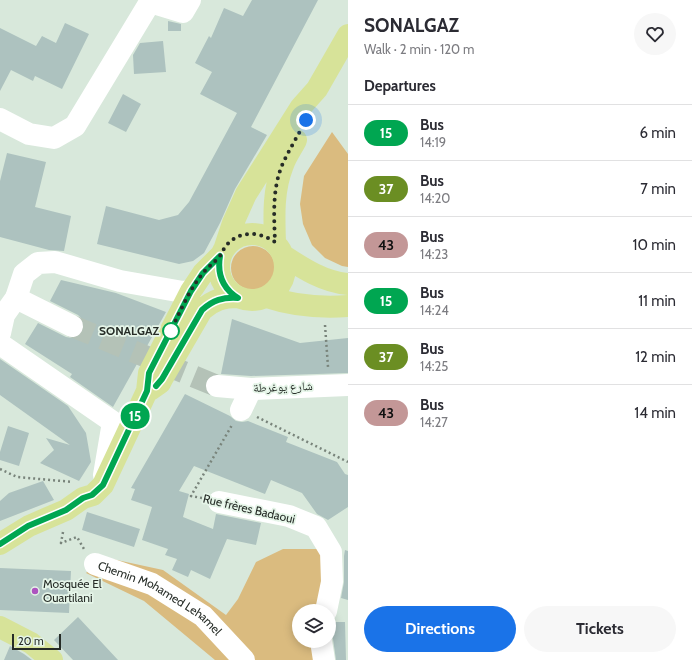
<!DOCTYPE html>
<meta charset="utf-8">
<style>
:root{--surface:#fff;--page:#f7f7f7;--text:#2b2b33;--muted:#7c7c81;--line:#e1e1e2;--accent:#1a73e8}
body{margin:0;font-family:Cabin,"Noto Naskh Arabic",sans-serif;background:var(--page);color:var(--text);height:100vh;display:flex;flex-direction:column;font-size:15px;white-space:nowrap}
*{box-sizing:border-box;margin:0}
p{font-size:13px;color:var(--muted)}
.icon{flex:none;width:22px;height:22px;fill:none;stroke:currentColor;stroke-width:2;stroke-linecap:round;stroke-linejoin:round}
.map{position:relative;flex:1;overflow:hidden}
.sheet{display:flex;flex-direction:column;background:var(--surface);width:344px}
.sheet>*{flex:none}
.badge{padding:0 8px;border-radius:13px;font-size:14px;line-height:26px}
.tools{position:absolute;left:292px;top:604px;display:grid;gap:8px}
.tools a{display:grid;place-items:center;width:44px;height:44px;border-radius:50%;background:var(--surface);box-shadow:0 2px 10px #0003;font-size:20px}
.scale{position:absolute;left:12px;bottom:10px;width:49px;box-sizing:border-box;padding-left:4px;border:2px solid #262c27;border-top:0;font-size:11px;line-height:14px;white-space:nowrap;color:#262c27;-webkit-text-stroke:3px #e5f5e8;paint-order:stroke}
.you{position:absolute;width:20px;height:20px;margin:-10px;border:3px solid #fff;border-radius:50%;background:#1a73e8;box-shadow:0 0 0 6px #1a73e833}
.map>.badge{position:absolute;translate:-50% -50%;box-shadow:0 0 0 2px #fff}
h2{padding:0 16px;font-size:15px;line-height:36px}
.round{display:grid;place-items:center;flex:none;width:42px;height:42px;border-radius:21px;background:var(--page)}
.summary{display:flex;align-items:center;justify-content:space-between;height:68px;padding:0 16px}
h1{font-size:19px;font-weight:700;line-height:30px}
.cta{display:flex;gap:8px;margin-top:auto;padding:8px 16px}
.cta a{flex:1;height:46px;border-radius:24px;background:var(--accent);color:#fff;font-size:16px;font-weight:700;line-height:46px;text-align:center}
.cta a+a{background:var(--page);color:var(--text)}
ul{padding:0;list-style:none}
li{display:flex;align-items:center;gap:12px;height:56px;padding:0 16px;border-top:1px solid var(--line)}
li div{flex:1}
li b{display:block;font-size:15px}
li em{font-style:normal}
li .badge{min-width:44px;font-weight:700;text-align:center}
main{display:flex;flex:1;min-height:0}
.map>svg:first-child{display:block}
.green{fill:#dabb7f}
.building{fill:#adc2bf}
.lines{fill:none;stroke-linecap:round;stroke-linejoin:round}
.minor-tunnel{stroke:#b4c2b7;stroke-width:22;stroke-dasharray:22 11;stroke-linecap:butt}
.path{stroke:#79847b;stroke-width:2.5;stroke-dasharray:2 3;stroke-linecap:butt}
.minor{stroke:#fff;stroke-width:22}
.major{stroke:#d7e399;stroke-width:22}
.line-casing{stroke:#fff;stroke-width:9}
.line{stroke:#00a651;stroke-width:6}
.walk{stroke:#262c27;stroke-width:4;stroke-dasharray:0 7.2}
.stop-dot{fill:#fff;stroke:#00a651;stroke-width:2}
.poi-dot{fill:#ad53bf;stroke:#e5f5e8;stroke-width:1.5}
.labels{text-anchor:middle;stroke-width:3.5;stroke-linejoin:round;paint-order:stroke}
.stop-label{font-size:12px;font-weight:bold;fill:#262c27;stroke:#e5f5e8;text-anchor:end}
.street-label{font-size:12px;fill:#262c27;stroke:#e5f5e8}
.poi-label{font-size:12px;fill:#262c27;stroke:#e5f5e8;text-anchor:start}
</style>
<main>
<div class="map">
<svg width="348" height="660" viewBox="0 0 348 660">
<rect width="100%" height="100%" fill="#d8e8db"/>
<path class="green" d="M332,132l16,22v113l-6,-1 -17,-8 -13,-13 -9,-21 -3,-20 4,-28z
M231 268a22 22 0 1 1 44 0a22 22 0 1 1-44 0Z
M283,549h38l8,36 -9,26h-21v30h17v19h-101l-71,-59 -58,-28 17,-16 60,13 63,45 12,-16 18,-37z"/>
<path class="building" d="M252,0h66l-67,127 16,8 -32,54 -15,34 -16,30 -11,8 -14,3 -82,-20 9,-38 53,14 19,-5 11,-13 48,-89 -37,-19 12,-22 -17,-9 14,-27 2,2 13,-30 19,8z
M168,21l13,3v7h-13z
M65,23l24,11 -27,55 -27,-13 -2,5 -22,-11 -11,21v-63l36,18 6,-10 14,7z
M163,41l3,31 -32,2 -1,-19 7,-12z
M123,94l18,10 -15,28 -18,-9z
M7,153l39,9 -11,45 36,9 -7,35 -15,-1 -49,-13v-56z
M61,280l55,13 50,19 -53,95 -43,-30 2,-3 -47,-30 13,-21 28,14 6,1 7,-1 4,-5 1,-6 -2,-7 -4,-4 -28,-14z
M232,319l68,24 48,-5v35l-97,3 -30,-2z
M0,359l68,47 18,27 5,29 -12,19 -39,-18 14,-13 -8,-12 24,7 -70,-50z
M185,394l45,22 6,5 6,1 6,-1 40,16 -2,5 51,20 8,12 3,1v32l-20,13 -11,-6 -15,-21 -31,-13 -6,14 -71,-28 -15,25 10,3 -6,23 30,12 3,-15 45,9 -5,22 -29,-6 -17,40 -19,-9 -3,7 -16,-7 5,-11 -12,-4 3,-6 -26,-9 10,-33 -21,-7 4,-11 -4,-1z
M8,426l21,7 -10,33 -19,-6v-8z
M43,481l11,19 -54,21v-20l9,-8z
M87,512l53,17 -6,18 -52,-17z
M345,550l3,1v49l-7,-2 3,-16v-26z
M0,568l71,3 -2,42 -69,-3z
M78,617l40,43h-45l-19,-20z
M331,622h14l1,38h-10l-3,-21 -4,-7v-9z
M10,646l14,8 8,6h-28z"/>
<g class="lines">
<path class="minor-tunnel" d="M72,326l145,60"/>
<path class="path" d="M325,325l3,42
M257,417l91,45
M0,469l17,8 56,5
M202,498l-11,-2 41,-71
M63,532l-2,11 16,-6 7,12"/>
<g class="minor">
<path d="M0,119l29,15 25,4 21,-12 75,-124 33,10 7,-12"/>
<path d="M16,298l56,28"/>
<path d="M0,333l4,-18 12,-17 8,-24 14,-11 17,-1 65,19 63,11 8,-1"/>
<path d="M0,344l113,78 -9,53"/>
<path d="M217,386l34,3 97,-4"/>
<path d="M241,410l10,-21"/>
<path d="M219,502l70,14 27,11 15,25 1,30 -6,29"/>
<path id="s1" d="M95,564l57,20 51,32 41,44"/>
<path d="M321,641l3,19"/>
</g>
<path class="major" d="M219 267a33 33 0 1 1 66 0a33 33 0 1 1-66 0Z
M275,242c-1,-27 -2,-52 8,-77 3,-9 9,-17 13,-25
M225,247l8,-24 13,-29 55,-87 16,-18 31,-54
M284,256c20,13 40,26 64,28
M267,297c27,9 52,11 81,9
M150,390l10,-7 2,-4 40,-69c11,-10 21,-13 36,-13
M0,544l29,-18 37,-16 17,-12 10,-3 10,-10 44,-94 2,-18 42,-82 12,-18 17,-17
M0,627l31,16 21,17"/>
</g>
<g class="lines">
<g class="line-casing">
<path id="line" d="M0,544l28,-18 38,-16 17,-12 9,-3 11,-10 44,-94 2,-18 42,-82 12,-18 17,-17c-3,18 2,32 18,42 -15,-1 -25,2 -36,12l-40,69 -6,7"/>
</g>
<use href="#line" class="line"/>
<path class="walk" d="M171,331l-1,1c10,-20 19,-42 33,-59 5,-6 11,-10 16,-16 3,-3 4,-7 6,-10 13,-17 34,-16 50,-5 -1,-27 -3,-54 8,-79 7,-15 16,-29 23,-43"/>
</g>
<circle class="stop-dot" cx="171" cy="331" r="8"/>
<circle class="poi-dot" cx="35" cy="591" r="4"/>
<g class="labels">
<g class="stop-label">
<text x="159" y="335">SONALGAZ</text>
</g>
<g class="street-label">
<text transform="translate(283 387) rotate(-2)" y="4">شارع يوغرطة</text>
<text transform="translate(249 509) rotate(13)" y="4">Rue frères Badaoui</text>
<text dy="4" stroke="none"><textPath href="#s1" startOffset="74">Chemin Mohamed Lehamel</textPath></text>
</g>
<g class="poi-label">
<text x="43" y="588">Mosquée El<tspan x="43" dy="14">Ouartilani</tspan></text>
</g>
</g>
</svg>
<div class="tools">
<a><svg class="icon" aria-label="layers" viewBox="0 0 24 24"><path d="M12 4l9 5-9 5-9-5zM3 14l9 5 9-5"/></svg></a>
</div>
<div class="scale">20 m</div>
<div class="you" style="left:306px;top:120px"></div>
<b class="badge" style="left:135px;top:416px;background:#00a651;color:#fff">15</b>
</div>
<section class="sheet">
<div class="summary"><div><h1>SONALGAZ</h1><p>Walk · 2 min · 120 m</p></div><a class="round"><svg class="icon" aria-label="heart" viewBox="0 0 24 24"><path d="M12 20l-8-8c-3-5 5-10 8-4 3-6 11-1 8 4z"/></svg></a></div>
<h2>Departures</h2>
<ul>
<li><span class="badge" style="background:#00a651;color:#fff">15</span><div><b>Bus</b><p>14:19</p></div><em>6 min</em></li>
<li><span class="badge" style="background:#6b8e23;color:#fff">37</span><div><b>Bus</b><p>14:20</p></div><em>7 min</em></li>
<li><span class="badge" style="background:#c39797;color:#111">43</span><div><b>Bus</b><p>14:23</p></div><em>10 min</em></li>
<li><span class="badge" style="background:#00a651;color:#fff">15</span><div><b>Bus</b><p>14:24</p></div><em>11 min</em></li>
<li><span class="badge" style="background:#6b8e23;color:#fff">37</span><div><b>Bus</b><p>14:25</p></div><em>12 min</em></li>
<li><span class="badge" style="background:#c39797;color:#111">43</span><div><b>Bus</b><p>14:27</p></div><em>14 min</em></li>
</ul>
<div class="cta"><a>Directions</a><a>Tickets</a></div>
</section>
</main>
